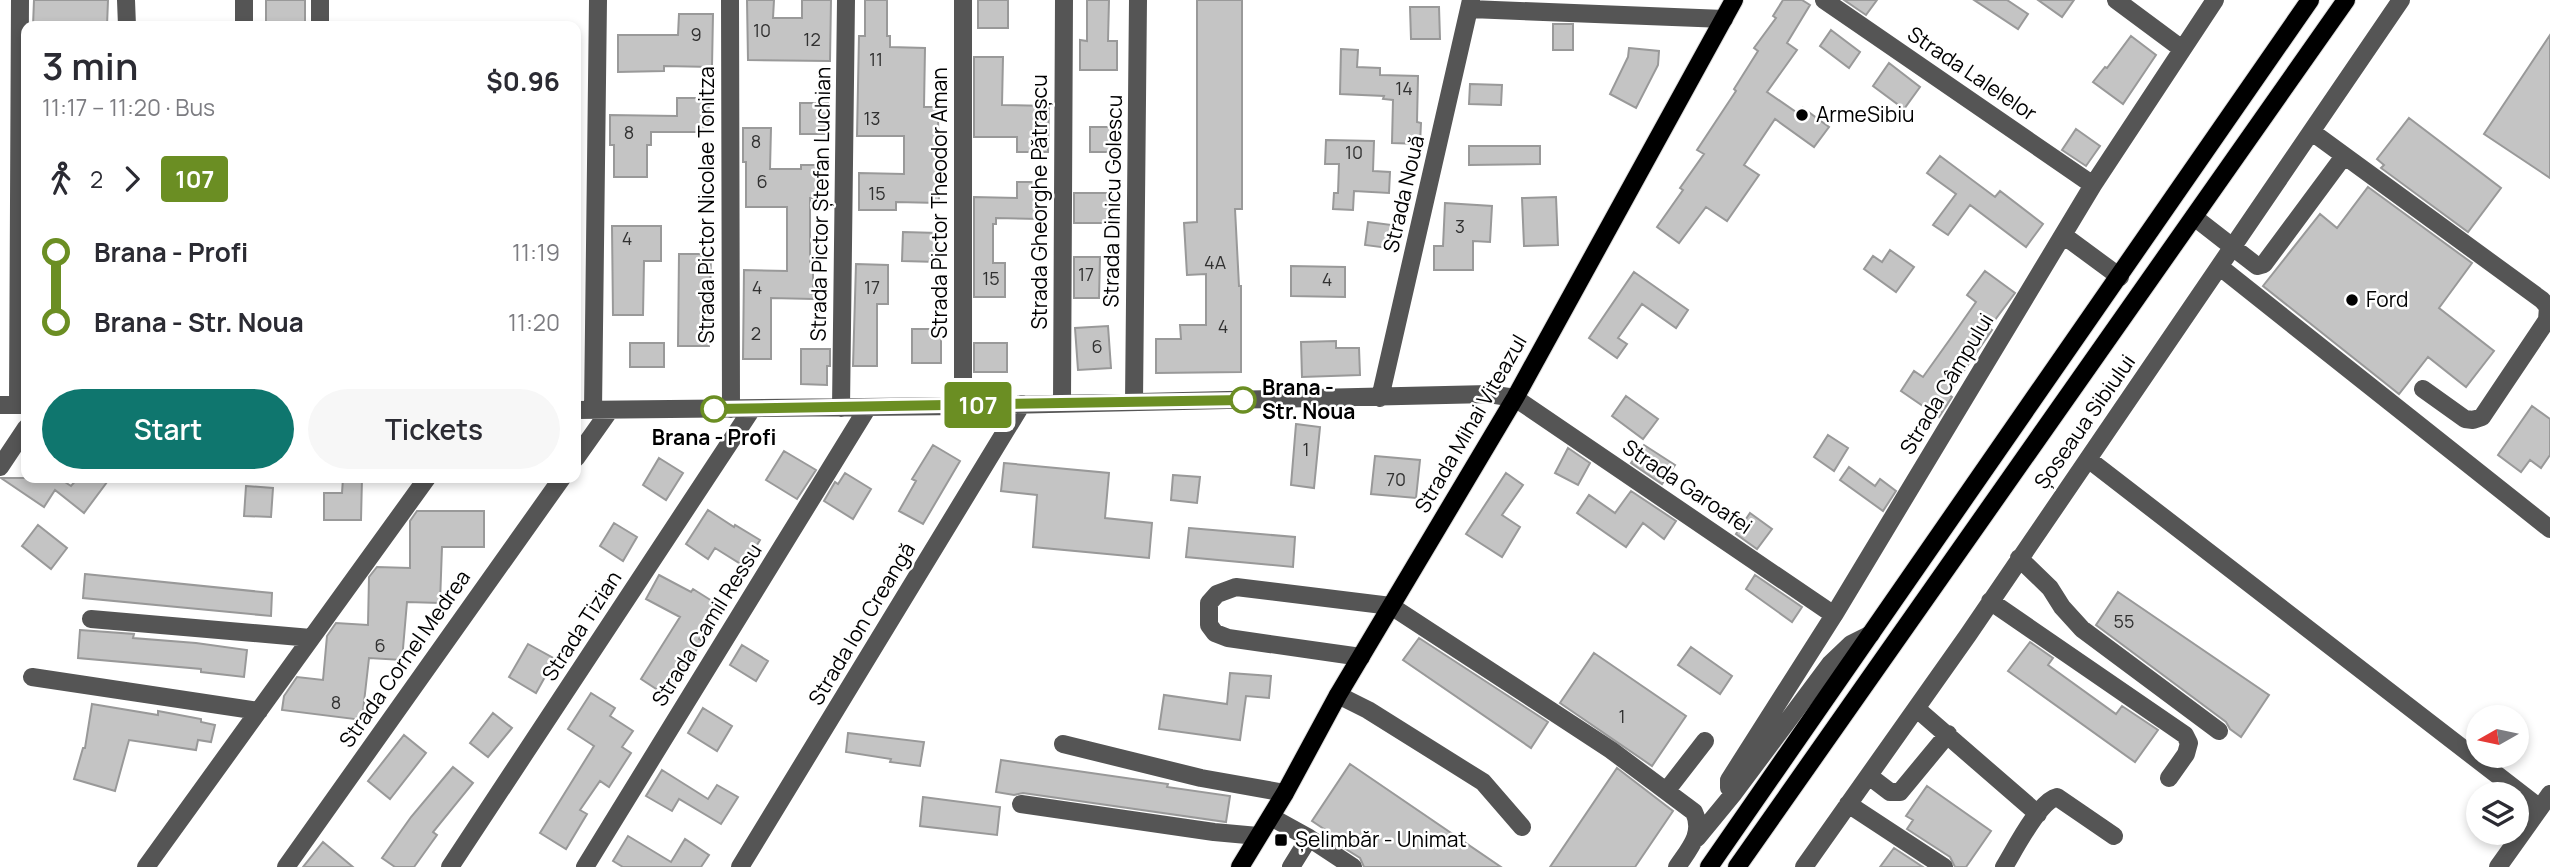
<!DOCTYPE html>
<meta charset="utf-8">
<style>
:root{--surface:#fff;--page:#f7f7f7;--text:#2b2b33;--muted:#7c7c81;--accent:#0f766e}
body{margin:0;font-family:Manrope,sans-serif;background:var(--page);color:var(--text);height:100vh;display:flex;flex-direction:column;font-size:26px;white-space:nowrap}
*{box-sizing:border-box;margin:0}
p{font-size:23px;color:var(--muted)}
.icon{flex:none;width:38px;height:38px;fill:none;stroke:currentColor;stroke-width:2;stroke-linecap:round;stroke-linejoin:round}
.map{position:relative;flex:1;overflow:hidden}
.drawer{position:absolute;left:21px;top:21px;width:560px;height:462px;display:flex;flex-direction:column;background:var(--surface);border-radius:14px;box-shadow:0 4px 10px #0003}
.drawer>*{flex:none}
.badge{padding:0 14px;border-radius:5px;font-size:24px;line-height:46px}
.needle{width:46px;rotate:261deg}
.buttons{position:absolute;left:2466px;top:705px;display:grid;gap:14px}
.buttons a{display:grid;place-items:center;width:63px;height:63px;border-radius:50%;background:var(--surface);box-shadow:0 4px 10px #0003;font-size:35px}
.map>.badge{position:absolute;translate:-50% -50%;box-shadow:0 0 0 4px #fff}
.legs{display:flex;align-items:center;gap:10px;height:77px;padding:0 21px;font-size:23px}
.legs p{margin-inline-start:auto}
.head{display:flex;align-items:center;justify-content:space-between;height:119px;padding:0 21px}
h1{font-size:38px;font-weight:600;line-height:52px}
.cta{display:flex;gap:14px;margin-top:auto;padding:14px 21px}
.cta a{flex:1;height:80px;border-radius:42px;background:var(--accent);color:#fff;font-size:28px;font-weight:600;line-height:80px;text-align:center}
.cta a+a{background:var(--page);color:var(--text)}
ul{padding:0 21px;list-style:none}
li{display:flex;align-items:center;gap:24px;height:70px;font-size:26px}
li i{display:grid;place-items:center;width:10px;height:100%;margin:0 9px;background:currentColor}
li i::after{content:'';width:18px;height:18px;margin:-9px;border:5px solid;border-radius:50%;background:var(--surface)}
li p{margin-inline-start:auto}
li:first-child i{background:linear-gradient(#0000 50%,currentColor 0)}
li:last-child i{background:linear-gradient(currentColor 50%,#0000 0)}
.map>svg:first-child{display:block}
.building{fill:#c4c4c4;stroke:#999;stroke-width:2}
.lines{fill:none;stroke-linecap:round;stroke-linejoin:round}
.major-casing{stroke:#dbdbdb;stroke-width:20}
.minor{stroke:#555;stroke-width:18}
.major{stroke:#000;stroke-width:18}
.line-1-casing{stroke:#fff;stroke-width:16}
.line-1{stroke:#6b8e23;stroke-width:10}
.poi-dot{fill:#000;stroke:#fff;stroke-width:2.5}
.stop-1-dot{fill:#fff;stroke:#6b8e23;stroke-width:3.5}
.labels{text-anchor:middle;stroke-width:5;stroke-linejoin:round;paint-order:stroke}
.number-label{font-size:18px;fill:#313131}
.street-label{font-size:21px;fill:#000;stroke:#fff}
.poi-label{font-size:21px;fill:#000;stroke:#fff;text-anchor:start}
.stop-label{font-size:21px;font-weight:bold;fill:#000;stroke:#fff;text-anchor:start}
</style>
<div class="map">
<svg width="2550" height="867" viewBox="0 0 2550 867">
<rect width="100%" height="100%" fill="#fff"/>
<path class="building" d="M34,0h74l-1,26h-74z
M266,0h39v24h-39z
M747,0h27l-1,18h29v-18h29l-1,61 -82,-1z
M865,0h22v36h3v11l35,1 -1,59h14l1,96 -43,-1v8h-37v-37l45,1v-38h-47l2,-100h6z
M978,0h30v28h-30z
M1087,0h22l-1,41h9v29h-37v-30l7,1z
M1197,0h45v209h-7l4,77h2v86l-85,1v-34h25l-1,-14h26v-51l-19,1 -3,-52 13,-1z
M1783,0h19l8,5 -23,38 10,7 -30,42 32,22 4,-6 26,19 -15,20 -39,-28 -31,46 15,10 -32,46 -21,-14 -27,36 -22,-16 26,-37 -3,-2 24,-34 -7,-4 39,-59 -2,-2 24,-38 -4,-3 22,-30 -3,-2z
M1844,0h33l-11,15z
M1974,0h33l21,14 -10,15z
M2038,0h36l-12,17z
M1410,7h29l1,32h-29z
M679,14h34l-1,53 -48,-1v5l-46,1v-37h60z
M1553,24h20v26h-20z
M1831,30l29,22 -11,16 -29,-22z
M2550,35v143l-66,-44z
M2131,36l25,19 -33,49 -30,-22 12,-15 2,1z
M1629,48l30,3 -1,14 -22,43 -26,-14 18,-37z
M1341,49l17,1 -1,17 23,1v7l38,1 -1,46 4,1 -1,21 -28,-1 1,-43 -10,-1 1,-3 -44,-2z
M974,57h29l-1,48 47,1 -1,46h-31v-15h-43z
M1889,63l31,24 -16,22 -31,-23z
M1470,84l32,1 -1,20 -32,-1z
M677,98h32l-1,34h-57v13h-4v32h-33v-32h-4v-30l67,1z
M800,103h28v31h-28z
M2409,118l92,70 -33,44 -87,-64 3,-3 -7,-6z
M1090,127h26v25h-26z
M743,128h28l-1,41h31v-4h25v33h-16v70h3v31l-42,-1v61h-28l1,-89 43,1v-64h-41v-45h-3z
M2076,129l24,17 -14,20 -24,-16z
M1326,140l48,1 -1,30 17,1 -1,21 -35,-2 -1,19 -20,-1 1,-16h4l1,-29h-14z
M1469,146h71v18l-71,1z
M1940,156l55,41 5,-6 43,33 -17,23 -56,-42 -22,30 -15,-10 23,-31 -29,-21z
M1017,182h21v37l-42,-1v6h-3v39h12v34h-31v-100l43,1z
M2368,187l104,76 -33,45 55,43 -28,36 -38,-30 -29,37 -136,-108 57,-72 17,14z
M1074,193h38v30h-38z
M1556,197l2,48 -34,1 -2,-48z
M1445,203l47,3 -2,36 -17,-1v29h-39v-24h9z
M1368,222l24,3 -4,23 -23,-3z
M612,226h49v35h-17l-1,54h-30z
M903,232l35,1v29l-36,-1z
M1890,250l24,17 -18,25 -32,-23 9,-13 9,6z
M679,254h32l-2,92h-31z
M1074,257h26l-1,41h-25z
M856,264l32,1v39h-11v62h-24z
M1291,266l54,1v30l-54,-1z
M1985,271l30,22 -26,35 3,2 -44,64 4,3 -13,20 -38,-26 13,-20 9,6 30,-42 23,-33 -9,-7z
M1634,272l54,38 -12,18 -34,-24 -24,34 9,6 -10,14 -28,-20z
M1108,326l3,42 -33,2 -3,-42z
M912,329h29v34h-29z
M1336,341v7h23l1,27 -58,2 -1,-35z
M630,343h34v24h-34z
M974,343h33v29h-33z
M801,349h29v17h-3v19l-26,-1z
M1626,396l32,23 -15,20 -31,-23z
M2532,406l18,13v36l-9,13 -11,-8 -9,12 -23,-17z
M1296,424l24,3 -6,61 -23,-3z
M1828,435l20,13 -14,23 -20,-14z
M933,445l27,16 -37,63 -24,-13 17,-30 -4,-2z
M1644,445l31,20 -13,19 -31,-21z
M1568,448l22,15 -12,22 -23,-12z
M784,451l32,19 -19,29 -31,-19z
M1375,456l45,4 -4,38 -45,-4z
M659,458l24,15 -17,27 -23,-15z
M1004,463l105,10 -4,45 47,5 -3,35 -116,-11 4,-52 -36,-4z
M1849,467l26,19 5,-7 16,12 -13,20 -43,-31z
M845,473l26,16 -18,30 -29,-18 11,-19 3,2z
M1506,473l17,12 -21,30 18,12 -18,30 -36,-23z
M1173,475l27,2 -3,26 -26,-3z
M1,478h62l-1,2 9,6 7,-8h32l-26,35 -29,-23 -11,17z
M343,478h19l-1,42h-37v-27h18z
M246,486l27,2 -2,29 -27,-1z
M1631,491l45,30 -12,18 -21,-16 -17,24 -49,-34 12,-18 26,18z
M708,510l26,17 1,-2 25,15 -16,26 -29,-18 -7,11 -22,-15z
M417,511h67v36h-42l-2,56 -33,-1 -5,58 -33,-2 -7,62 -80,-10 2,-14 13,-19 26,3 4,-44 9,-13 32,2 1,-48 8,-10 33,1v-47z
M1750,513l22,16 -15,20 -21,-15z
M614,523l23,14 -14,24 -23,-15z
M38,525l29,23 -16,21 -29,-23z
M1189,528l106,9 -2,30 -107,-10z
M85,574l187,19 -1,23 -188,-18z
M659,575l32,17 2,-3 27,17 -21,33 3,2 -35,55 -26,-17 39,-62 -34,-18z
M1755,575l47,32 -10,15 -46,-33z
M2118,592l151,103 -28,42 -11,-8 -4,-7 -130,-97z
M80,630l54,4 -1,4 63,5 51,7 -3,27 -43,-5v-3l-123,-11z
M1419,638l129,84 -17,26 -128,-88z
M2030,642l23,16 -5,7 68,49 6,-8 36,24 -23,32 -127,-91z
M528,644l27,15 -19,34 -27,-16z
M742,645l26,16 -12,20 -26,-16z
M1691,647l41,29 -12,18 -42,-29z
M1594,653l92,63 -34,50 -92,-63z
M1230,673l41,3 -2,22 -23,-2 -6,44 -81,-11 5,-34 63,9z
M591,693l24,15 -5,8 23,15 -11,16 9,6 -22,34 -9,-6 -20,29 7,4 -21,35 -26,-16 54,-87 -26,-17z
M92,704l66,11v-4l43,8v3l14,3 -4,17 -13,-2 -2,10 -67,-10 -14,51 -41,-12 9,-31h2z
M703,708l29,18 -15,25 -29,-18z
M493,713l19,15 -24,29 -18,-14z
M848,733l76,9 -4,24 -30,-4 1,-3 -45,-7z
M404,735l22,18 -36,46 -22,-18z
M1001,760l167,24 -1,3 63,9 -4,26 -203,-29 -9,2 -18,-3z
M1350,764l151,103h-137l-4,-9 -27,-17 3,-4 -24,-16z
M453,767l20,16 -40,49 4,3 -23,32h-19l-13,-9 29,-41z
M1617,768l56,43 -38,56h-85z
M662,770l46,29 9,-14 21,12 -17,27 -42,-25 -7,12 -26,-15z
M1927,786l64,45 -25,36h-11l-5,-10 -43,-28 6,-9 -7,-4z
M923,797l77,10 -3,28 -77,-9z
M628,836l43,26 14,-23 24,16 -8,12h-78l-10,-6z
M323,842l30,25h-50z
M1894,848l29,19h-43z"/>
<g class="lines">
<g class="major-casing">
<path id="major" d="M1240,867l45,-74 53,-98 177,-297 219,-398
M1709,867l601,-867
M1737,867l609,-867"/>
</g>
<path class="minor" d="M126,0l1,26
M730,0l1,409
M963,0v406
M1824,0l269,185
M2116,0l66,49
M1470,9l254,10
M244,26v-26
M320,26v-26
M2312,132l230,168 6,7 -1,13 -65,97 -9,3 -8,-1 -42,-30
M2194,217l63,49 7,-2 80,-108
M2063,235l57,42
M2220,267l330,262
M1380,398l91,-398
M1134,402l4,-402
M1062,403l2,-403
M0,405h26
M18,405l2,-405
M841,408l5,-408
M576,410l387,-4 526,-12 26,4 319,217
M593,410l5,-410
M576,458l34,-48
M2088,459l452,349
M0,467l26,-39
M2019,558l31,30 12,19 20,22 137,102
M1990,601l195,134 4,8 -3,11 -17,24
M91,619l220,19
M1361,657l-133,-19 -13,-5 -6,-8v-22l8,-9 19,-7 155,19 220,144 83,62c10,22 -5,37 -17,55
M32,677l227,34
M1338,695l30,15 115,72 39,45
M1917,709l121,105
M1063,744l138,34 84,15
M1869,776l21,16h10l48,-58
M1667,790l38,-49
M1734,793l-5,-5v-8l105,-165 259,-430 122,-185
M1021,804l193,28 44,4
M1848,804l96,63
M1271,817l38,21 44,29
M1697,838l37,-45 96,-129 21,-20 20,-10
M146,867l281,-389
M286,867l276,-389
M450,867l302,-458
M585,867l283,-460
M740,867l282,-463
M1291,867l18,-29
M1804,867l164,-232 433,-635
M2004,867c10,-16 35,-66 53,-70l57,39
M2498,867l52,-73"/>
<use href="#major" class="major"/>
</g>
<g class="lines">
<g class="line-1-casing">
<path id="line-1" d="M714,409l529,-9"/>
</g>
<use href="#line-1" class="line-1"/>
</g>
<g class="poi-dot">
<circle cx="1802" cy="115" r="7"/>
<circle cx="2352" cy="300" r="7"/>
<rect x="1274" y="833" width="14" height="14" rx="3.5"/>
</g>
<g class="stop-1-dot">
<circle cx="1243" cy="400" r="12"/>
<circle cx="714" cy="409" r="12"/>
</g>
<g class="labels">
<g class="number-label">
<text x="762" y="37">10</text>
<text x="696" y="41">9</text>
<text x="812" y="46">12</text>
<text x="876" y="66">11</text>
<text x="1404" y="95">14</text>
<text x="872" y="125">13</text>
<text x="629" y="139">8</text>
<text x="756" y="148">8</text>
<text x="1354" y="159">10</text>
<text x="762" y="188">6</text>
<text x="877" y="200">15</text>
<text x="1460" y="233">3</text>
<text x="627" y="245">4</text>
<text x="1215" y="269">4A</text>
<text x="1086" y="281">17</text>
<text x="991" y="285">15</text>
<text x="1327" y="286">4</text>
<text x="757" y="294">4</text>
<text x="872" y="294">17</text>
<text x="1223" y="333">4</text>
<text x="756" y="340">2</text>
<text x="1097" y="353">6</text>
<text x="1306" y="456">1</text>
<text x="1396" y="486">70</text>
<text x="2124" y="628">55</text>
<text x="380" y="652">6</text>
<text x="336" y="709">8</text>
<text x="1622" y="723">1</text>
</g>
<g class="street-label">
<text transform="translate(1972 74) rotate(34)" y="7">Strada Lalelelor</text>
<text transform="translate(1404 194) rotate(-77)" y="7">Strada Nouă</text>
<text transform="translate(1113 201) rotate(-89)" y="7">Strada Dinicu Golescu</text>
<text transform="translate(1040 202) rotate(-90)" y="7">Strada Gheorghe Pătrașcu</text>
<text transform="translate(940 203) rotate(-90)" y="7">Strada Pictor Theodor Aman</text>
<text transform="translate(821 204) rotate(-89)" y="7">Strada Pictor Ștefan Luchian</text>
<text transform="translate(707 205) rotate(-90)" y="7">Strada Pictor Nicolae Tonitza</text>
<text transform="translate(1947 384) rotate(-59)" y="7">Strada Câmpului</text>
<text transform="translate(2085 422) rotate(-55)" y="7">Șoseaua Sibiului</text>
<text transform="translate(1471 424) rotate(-60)" y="7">Strada Mihai Viteazul</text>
<text transform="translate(1687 487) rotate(34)" y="7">Strada Garoafei</text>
<text transform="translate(862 624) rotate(-59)" y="7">Strada Ion Creangă</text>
<text transform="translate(707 625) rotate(-58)" y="7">Strada Camil Ressu</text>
<text transform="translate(582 626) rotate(-57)" y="7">Strada Tizian</text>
<text transform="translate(405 659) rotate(-55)" y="7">Strada Cornel Medrea</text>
</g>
<g class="poi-label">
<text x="1816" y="122">ArmeSibiu</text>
<text x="2366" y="307">Ford</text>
<text x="1295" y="847">Șelimbăr - Unimat</text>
</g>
<g class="stop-label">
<text x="1262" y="395">Brana -<tspan x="1262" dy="24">Str. Noua</tspan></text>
<text x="714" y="445" text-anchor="middle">Brana - Profi</text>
</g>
</g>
</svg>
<div class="buttons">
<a><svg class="needle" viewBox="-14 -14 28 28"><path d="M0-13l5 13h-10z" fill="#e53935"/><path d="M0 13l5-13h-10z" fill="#7c7c81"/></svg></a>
<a><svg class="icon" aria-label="layers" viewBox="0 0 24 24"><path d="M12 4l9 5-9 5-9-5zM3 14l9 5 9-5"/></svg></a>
</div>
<b class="badge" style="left:978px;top:405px;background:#6b8e23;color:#fff">107</b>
<section class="drawer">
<div class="head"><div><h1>3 min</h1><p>11:17 – 11:20 · Bus</p></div><b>$0.96</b></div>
<div class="legs"><svg class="icon" aria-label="walk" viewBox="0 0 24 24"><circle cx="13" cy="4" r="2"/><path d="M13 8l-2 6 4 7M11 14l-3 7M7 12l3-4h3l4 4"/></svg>2<svg class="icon" aria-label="forward" viewBox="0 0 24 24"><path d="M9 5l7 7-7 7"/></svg><b class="badge" style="background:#6b8e23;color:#fff">107</b></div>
<ul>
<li><i style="color:#6b8e23"></i><b>Brana - Profi</b><p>11:19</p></li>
<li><i style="color:#6b8e23"></i><b>Brana - Str. Noua</b><p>11:20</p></li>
</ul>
<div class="cta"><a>Start</a><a>Tickets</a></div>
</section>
</div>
